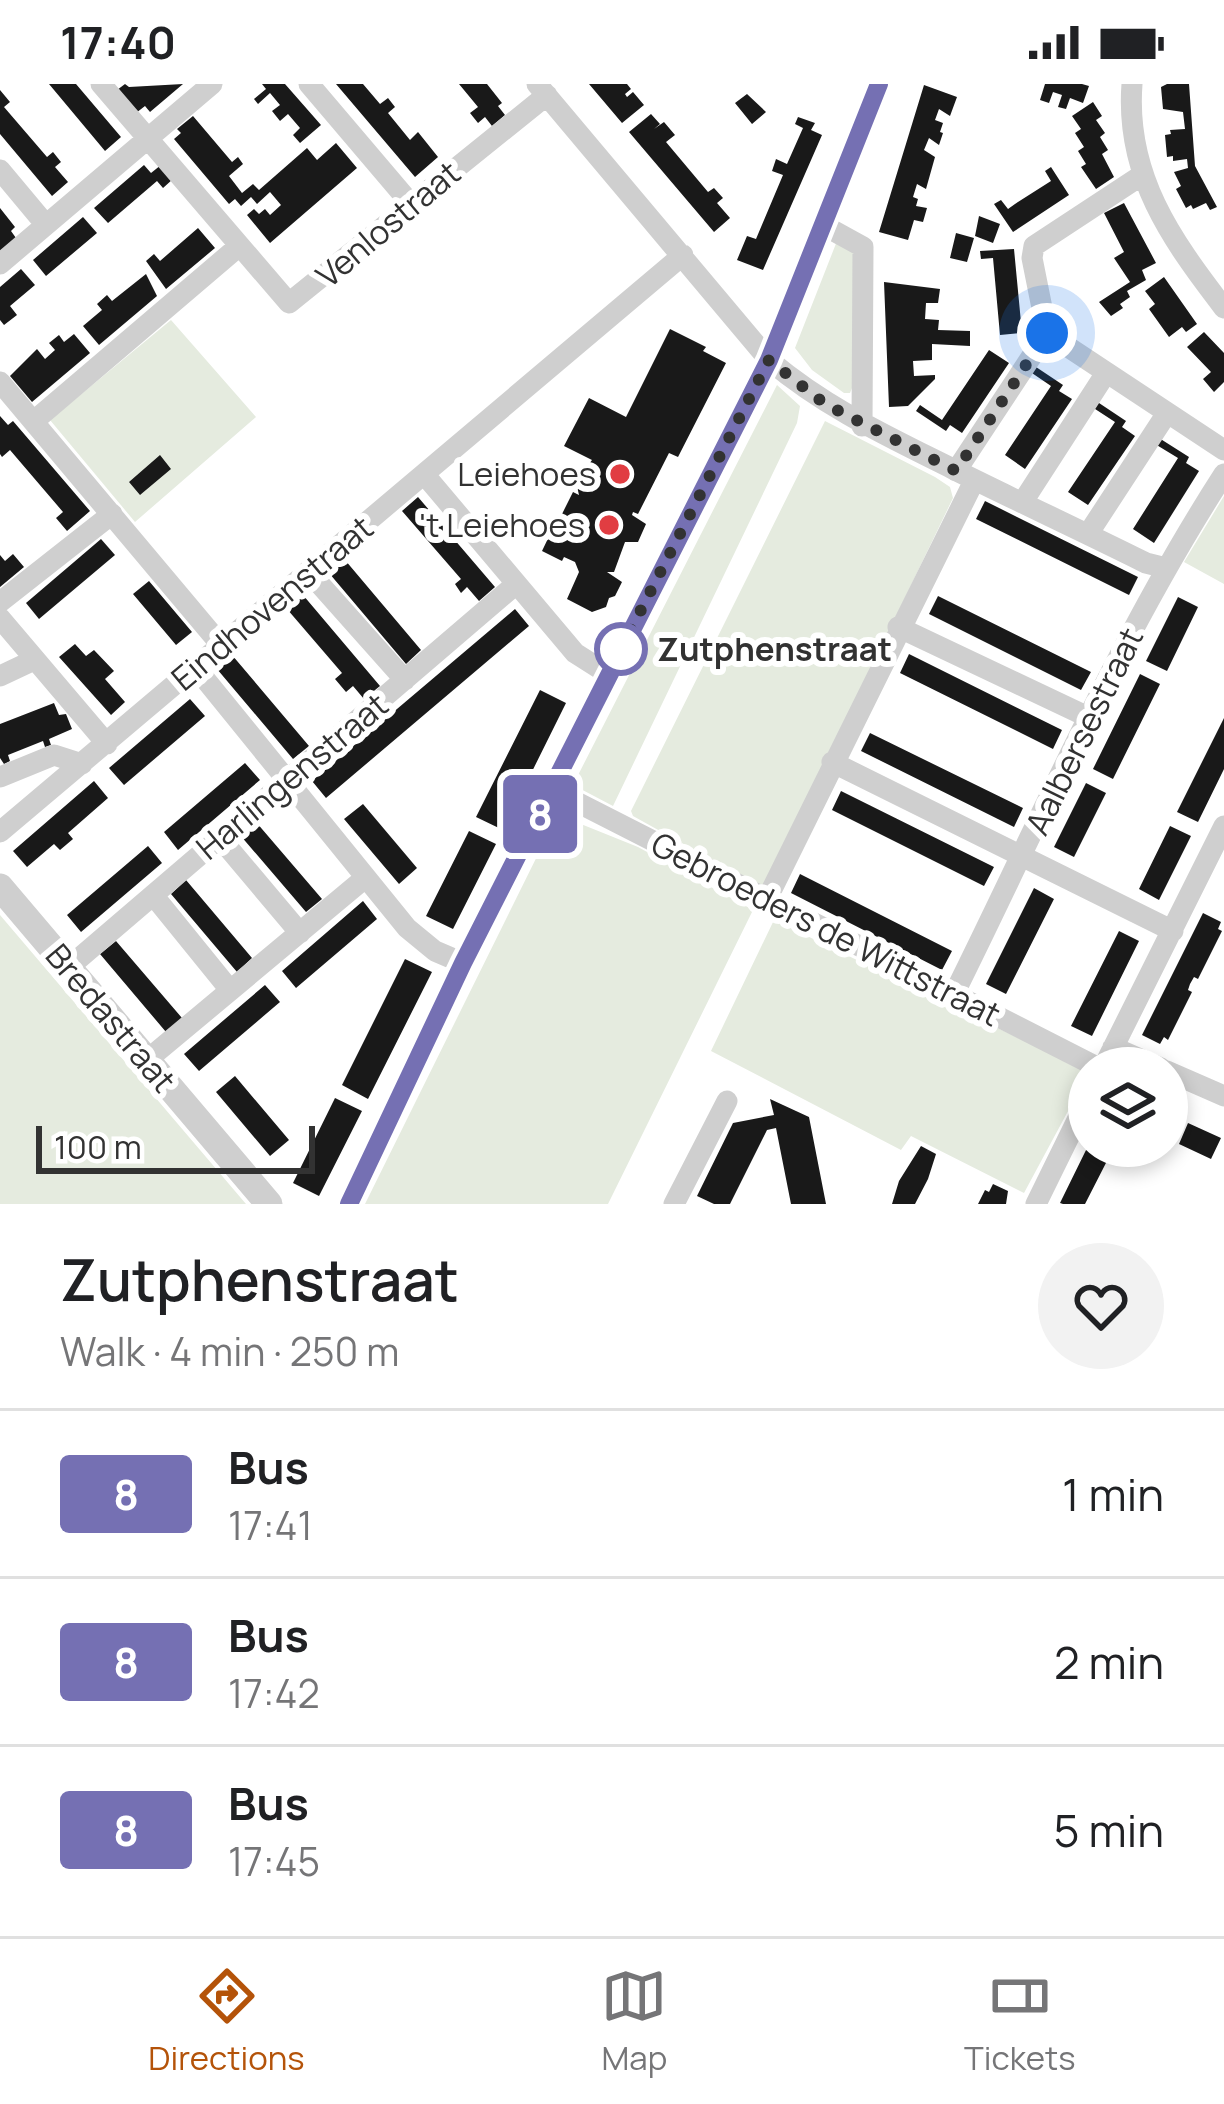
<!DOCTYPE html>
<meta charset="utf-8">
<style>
:root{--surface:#fff;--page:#f2f2f2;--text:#202124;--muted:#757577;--line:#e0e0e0;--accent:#b45309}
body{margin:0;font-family:Manrope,sans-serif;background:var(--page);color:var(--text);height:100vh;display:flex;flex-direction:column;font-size:45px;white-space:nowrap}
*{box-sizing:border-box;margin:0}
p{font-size:39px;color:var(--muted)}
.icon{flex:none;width:66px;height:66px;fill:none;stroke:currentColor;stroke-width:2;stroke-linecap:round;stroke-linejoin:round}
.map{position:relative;height:1120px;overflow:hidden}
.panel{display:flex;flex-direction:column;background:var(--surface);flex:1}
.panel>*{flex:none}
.badge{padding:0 24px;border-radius:9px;font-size:42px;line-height:78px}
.tools{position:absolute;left:1068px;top:963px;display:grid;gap:24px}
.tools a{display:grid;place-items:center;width:120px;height:120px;border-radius:50%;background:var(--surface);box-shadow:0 6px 18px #0003;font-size:60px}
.scale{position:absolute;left:36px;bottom:30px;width:279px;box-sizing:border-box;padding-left:12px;border:6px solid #323232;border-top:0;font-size:33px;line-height:42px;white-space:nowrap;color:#323232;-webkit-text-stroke:9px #fff;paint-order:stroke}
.you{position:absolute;width:60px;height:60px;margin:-30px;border:9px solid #fff;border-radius:50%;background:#1a73e8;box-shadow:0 0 0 18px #1a73e833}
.map>.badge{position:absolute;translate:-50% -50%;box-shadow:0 0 0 6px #fff}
.round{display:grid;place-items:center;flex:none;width:126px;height:126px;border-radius:63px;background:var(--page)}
.headline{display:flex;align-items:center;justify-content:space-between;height:204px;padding:0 60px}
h1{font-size:57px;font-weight:600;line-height:90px}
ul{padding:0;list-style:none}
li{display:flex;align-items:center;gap:36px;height:168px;padding:0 60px;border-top:3px solid var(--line)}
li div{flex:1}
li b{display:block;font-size:45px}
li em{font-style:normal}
li .badge{min-width:132px;font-weight:700;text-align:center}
.status{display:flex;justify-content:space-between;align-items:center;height:84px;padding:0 60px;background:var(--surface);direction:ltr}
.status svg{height:33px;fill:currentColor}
.tabs{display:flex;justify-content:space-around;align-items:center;height:168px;border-top:3px solid var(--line);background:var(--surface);font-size:33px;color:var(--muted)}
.tabs a{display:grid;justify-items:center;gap:6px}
.tabs .current{color:var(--accent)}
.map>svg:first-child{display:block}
.green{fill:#e5ebdf}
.building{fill:#191919}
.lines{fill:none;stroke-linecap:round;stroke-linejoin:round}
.minor{stroke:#cfcfcf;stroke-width:21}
.tertiary{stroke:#cfcfcf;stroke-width:27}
.line-casing{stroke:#fff;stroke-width:27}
.line{stroke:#7570b3;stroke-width:18}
.walk{stroke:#323232;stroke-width:12;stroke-dasharray:0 21.6}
.poi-dot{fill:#e13d42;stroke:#fff;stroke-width:4.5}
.stop-dot{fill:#fff;stroke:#7570b3;stroke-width:6}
.labels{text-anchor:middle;stroke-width:12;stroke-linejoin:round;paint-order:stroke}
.street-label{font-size:33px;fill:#323232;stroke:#fff}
.poi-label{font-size:33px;fill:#323232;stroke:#fff;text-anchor:end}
.stop-label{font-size:33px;font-weight:bold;fill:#323232;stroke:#fff;text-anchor:start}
</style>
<div class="status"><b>17:40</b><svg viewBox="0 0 49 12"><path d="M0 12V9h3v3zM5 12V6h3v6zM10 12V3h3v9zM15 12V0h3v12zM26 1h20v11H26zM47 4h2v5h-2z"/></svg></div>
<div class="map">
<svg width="1224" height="1120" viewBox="0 0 1224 1120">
<rect width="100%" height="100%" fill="#fff"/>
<path class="green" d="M837,157l19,14 -2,128 -4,10h-6l-32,-23 -17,-22z
M171,236l85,97 -121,105 -85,-102z
M777,301l23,21 -3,17 -184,383 -40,-21z
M825,337l110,56 15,10 3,11 -187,388 -5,1 -128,-71 -2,-5z
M1224,412v88l-40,-22z
M561,732l77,31 115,63 -145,294h-243l191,-386z
M0,831l246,289h-246z
M774,836l315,152 -65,121 -113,-57 -10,14 -190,-99z"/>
<path class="building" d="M49,0h27l45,53 -16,14z
M125,0l4,3 54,-3 -33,28 -5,-6 -9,7 -19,-23z
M262,0h23l36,41 -21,18 -7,-8 7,-7 -12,-14 -8,7 -8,-10 8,-6 -10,-12 -12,11 -4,-5 12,-10z
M336,0h27l17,20 8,-6 7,9 -7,6 22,27 8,-8 20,25 -23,20z
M459,0h28l15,19 -4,3 7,9 -13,11 -7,-9 -7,6 -8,-10 8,-6z
M589,0h38l4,5 -6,5 2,3 6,-5 11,13 -22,18z
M1045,0h37l7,2 -6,17 -13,-5 -4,11 -8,-2 4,-12 -9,-3 -4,11 -9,-3z
M1167,0h22l6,82 22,41 -7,3 -4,-7 -13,6 -2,-4 -5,3 -10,-19 5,-3 -7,-14 14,-4 -1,-9 -14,2v-5l-6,1 -2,-22 6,-1 -1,-4 15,-1 -2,-17 -20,-3 -2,-22z
M924,1l33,12 -7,19 -11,-7 -4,11 8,3 -3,9 3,1 -4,12 -10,-7 -5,12 11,7 -9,32 -9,-5 -4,13 5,2 -2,7 11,2 -4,14 -9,-2 -6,20 -29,-8z
M0,6l10,12 -6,5 43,50 6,-5 8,10 -6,5 13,15 -16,14 -52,-62z
M747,10l19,18 -14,12 -17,-21z
M1093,18l9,14 -6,4 9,13 -5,4 8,13 -6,4 12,23 -18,12 -15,-22 5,-3 -8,-13 6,-4 -9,-14 6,-4 -9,-13z
M651,30l9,10 -6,5 10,-7 11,13 -9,7 42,50 6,-4 9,10 -6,5 13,15 -16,14 -85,-100z
M193,32l39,46 6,-5 5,7 -14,12 13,17 11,-9 6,6 48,-42 10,12 19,-17 21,25 -87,75 -23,-28 7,-6 5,5 6,-5 5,6 11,-10 -11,-13 -13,12 -6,-7 -10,9 -6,-7 -6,5 -55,-65 7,-6 -4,-4z
M798,33l17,6 -4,7 11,5 -59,135 -26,-10 10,-24 9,3 27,-64 -11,-4 4,-12 11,5 16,-36 -8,-4z
M144,81l7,8 10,-8 12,14 -10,9 -6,-7 -49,42 -14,-15z
M1051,83l18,28 -56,37 -19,-28 7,-4 7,9 7,-5 36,-23 -6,-10z
M1124,119l32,60 -14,7 4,10 -19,11 3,6 -10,7 3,4 -12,8 -12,-14 31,-20 -16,-24 10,-6 -20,-39z
M0,124l15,19 -4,4 5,7 -16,13z
M979,132l21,8 -7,19 -18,-7z
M83,133l14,16 -51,43 -13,-16z
M198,144l17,20 -49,41 -20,-28 8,-7 6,7z
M956,149l18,5 -7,24 -17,-4z
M1014,165l8,84 -22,2 -7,-77 -12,1 -1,-8z
M21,185l14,16 -25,21 7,9 -13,10 -4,-5v-33z
M146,190l11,22 -58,49 -16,-19 19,-16 -5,-6 10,-9 5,6z
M1164,193l33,47 -11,8 -4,-5 -13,10 -20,-28 6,-5 -10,-13z
M884,198l56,7 -2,14h-12l-1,16 14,1 -1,10 32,1v15l-38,-2v16l-19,1 1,15 21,-1v4l-27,27 -19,1z
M670,245l36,18 -3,4 23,12 -48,94 -9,-4 -31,61 -5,-2 -1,3 14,9 -8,18h-13l-11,30h-7l15,10 -7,14 -6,2 -3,9 -14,5 -25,-13 12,-27 -4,-10 -11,-5 -2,4 -20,-10 12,-25 12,-5 -6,-3 13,-26 6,3 -3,-13 16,-22 -28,-14 25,-48 37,19z
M1204,248l20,21v29l-10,10 -11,-13 8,-7 -24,-25z
M74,250l16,19 -58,49 -22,-26 27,-27 8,10 10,-9 -6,-7 10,-8 5,7z
M989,266l20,13 -47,70 -12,-8 -4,6 -30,-20 4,-6 22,15z
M1033,281l30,20 -4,6 13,8 -47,70 -20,-14 46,-69 -22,-15z
M1096,317l30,20 -4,6 13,9 -47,69 -20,-13 47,-70 -23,-15z
M0,332l8,9 5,-4 77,90 -23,20 -11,-13 7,-6 -53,-62 -8,7 -2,-3z
M1159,354l30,19 -3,6 13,8 -45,72 -21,-14 45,-71 -23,-14z
M160,371l11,14 -31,26 -11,-13z
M418,413l77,90 -16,14 -12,-14 -6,6 -6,-9 6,-5 -59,-68z
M985,417l153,76 -9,18 -153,-76z
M101,455l14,16 -76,64 -13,-16z
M13,470l11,13 -24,20v-32l5,6z
M345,476l76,90 -15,14 -77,-91z
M149,497l43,51 -16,13 -43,-51z
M303,511l77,91 -16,13 -11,-13 -7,6 -11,-13 7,-6 -55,-64z
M938,512l153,76 -10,18 -152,-76z
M1178,513l20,10 -31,64 -21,-10z
M515,525l14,17 -203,172 -14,-17z
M75,560l11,12 8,-6 20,21 -9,8 20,23 -14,13 -52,-58z
M909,570l153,76 -9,19 -153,-76z
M232,571l77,91 -16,13 -76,-90z
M1140,590l20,10 -47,95 -20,-10z
M540,606l26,13 -63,127 -27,-13z
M190,615l15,17 -81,69 -15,-17z
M54,619l5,12 7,-1 6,15 -23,10 2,6 -6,2 -2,-6 -35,14 2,6 -6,3 -4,-6v-34z
M1224,634v51l-26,53 -21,-10z
M870,649l153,75 -9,19 -153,-76z
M245,679l15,17 -82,70 -14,-18z
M94,697l14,17 -40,35 5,6 -13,11 -6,-6 -27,23 -14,-16z
M1086,699l20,10 -32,64 -20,-10z
M841,707l153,76 -10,19 -152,-76z
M363,720l54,64 -18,16 -55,-65z
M256,738l66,77 -16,13 -66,-77z
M1170,742l21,10 -32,64 -20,-11z
M469,747l27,13 -43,85 -27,-13z
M148,762l14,17 -81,69 -14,-17z
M800,790l152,77 -10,19 -151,-77z
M186,796l66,78 -15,14 -66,-78z
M1034,804l20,11 -48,95 -20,-10z
M363,817l14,18 -81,69 -14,-17z
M1203,829l18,9 -3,7 4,2 -24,48 -4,-2 -4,7 -2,6 4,2 -24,48 -4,-3 -4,7 -18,-9z
M1119,847l20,10 -47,95 -21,-10z
M116,857l66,77 -16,14 -66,-78z
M405,875l27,13 -64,127 -26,-14z
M265,901l15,17 -81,69 -15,-17z
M235,992l54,64 -19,16 -54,-64z
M335,1014l27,13 -43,85 -26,-13z
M770,1015l39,18 17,87h-35l-15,-76 -9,2 -37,74h-16l-17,-8 36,-73 41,-8z
M1188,1039l33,15 -10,21 -32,-15z
M921,1062l15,8 -8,25 -13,25h-23l7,-23z
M1088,1062h40l-14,16 -6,-3 -23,45h-22l-3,-1z
M993,1100l15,7 -2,13h-28l7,-14 4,2z"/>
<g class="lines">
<path class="minor" d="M101,0l188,219 258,-208
M309,0l102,120
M537,0l232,276c57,48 118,76 184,109 64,32 129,62 193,94l20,5
M1132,0c-7,91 39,155 92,224
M0,86l46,55
M823,141l40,22 -1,179
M0,180l212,-180
M1047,249l177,117
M0,298l221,263
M34,337l204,-174
M956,387l91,-138 -15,-75 2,-12 108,-71
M424,390l151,179 33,21
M1022,419l84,-130
M1088,450l79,-121
M308,487l97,109
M0,518l112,-88
M0,534l107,126
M898,543l190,90
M196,584l211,260 28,23 28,12
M0,592l34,-16
M832,678l341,169
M0,693l54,-22 28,9
M553,706l546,278
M0,748l683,-577
M220,754l80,95
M153,811l77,95
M767,815l207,-418
M69,883l446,-382
M954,910c87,-175 164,-356 270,-520
M1113,963l48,21
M147,976l218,-182
M1103,984l121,-242
M1167,987l57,25
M349,1120l114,-241 306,-603 110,-276
M674,1120l53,-103
M1036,1120l53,-108"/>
<path class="tertiary" d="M0,803l269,317"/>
</g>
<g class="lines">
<g class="line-casing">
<path id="line" d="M349,1120l114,-241 306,-603 110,-276"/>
</g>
<use href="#line" class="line"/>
<path class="walk" d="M621,565l148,-289 56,44 131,67 91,-138"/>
</g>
<g class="poi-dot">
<circle cx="620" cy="390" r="12"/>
<circle cx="609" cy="441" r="12"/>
</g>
<circle class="stop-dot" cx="621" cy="565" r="24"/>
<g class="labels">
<g class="street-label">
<text transform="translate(388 140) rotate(-40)" y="12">Venlostraat</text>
<text transform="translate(272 519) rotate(-40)" y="12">Eindhovenstraat</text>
<text transform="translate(1084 647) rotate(-64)" y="12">Aalbersestraat</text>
<text transform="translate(292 692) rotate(-40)" y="12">Harlingenstraat</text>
<text transform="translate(826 845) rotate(27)" y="12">Gebroeders de Wittstraat</text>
<text transform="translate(111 934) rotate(50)" y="12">Bredastraat</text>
</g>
<g class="poi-label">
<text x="596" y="402">Leiehoes</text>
<text x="585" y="453">'t Leiehoes</text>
</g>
<g class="stop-label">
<text x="657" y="577">Zutphenstraat</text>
</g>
</g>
</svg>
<div class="tools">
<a><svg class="icon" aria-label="layers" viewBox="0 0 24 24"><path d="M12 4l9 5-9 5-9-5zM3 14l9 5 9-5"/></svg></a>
</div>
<div class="scale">100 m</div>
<div class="you" style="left:1047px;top:249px"></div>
<b class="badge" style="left:540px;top:730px;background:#7570b3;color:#fff">8</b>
</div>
<section class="panel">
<div class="headline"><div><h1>Zutphenstraat</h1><p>Walk · 4 min · 250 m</p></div><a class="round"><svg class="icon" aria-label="heart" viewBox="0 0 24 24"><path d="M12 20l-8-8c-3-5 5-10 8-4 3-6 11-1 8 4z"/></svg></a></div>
<ul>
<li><span class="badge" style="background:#7570b3;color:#fff">8</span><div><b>Bus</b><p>17:41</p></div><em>1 min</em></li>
<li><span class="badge" style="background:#7570b3;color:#fff">8</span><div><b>Bus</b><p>17:42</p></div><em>2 min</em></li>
<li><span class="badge" style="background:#7570b3;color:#fff">8</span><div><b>Bus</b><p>17:45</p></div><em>5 min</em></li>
</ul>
</section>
<nav class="tabs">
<a class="current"><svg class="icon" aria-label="directions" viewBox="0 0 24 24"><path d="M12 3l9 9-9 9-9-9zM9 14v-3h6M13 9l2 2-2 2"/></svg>Directions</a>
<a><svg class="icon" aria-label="map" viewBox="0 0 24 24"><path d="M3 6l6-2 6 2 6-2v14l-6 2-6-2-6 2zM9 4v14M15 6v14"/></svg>Map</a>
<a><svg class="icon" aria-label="tickets" viewBox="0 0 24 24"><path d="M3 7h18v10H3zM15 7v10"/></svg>Tickets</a>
</nav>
